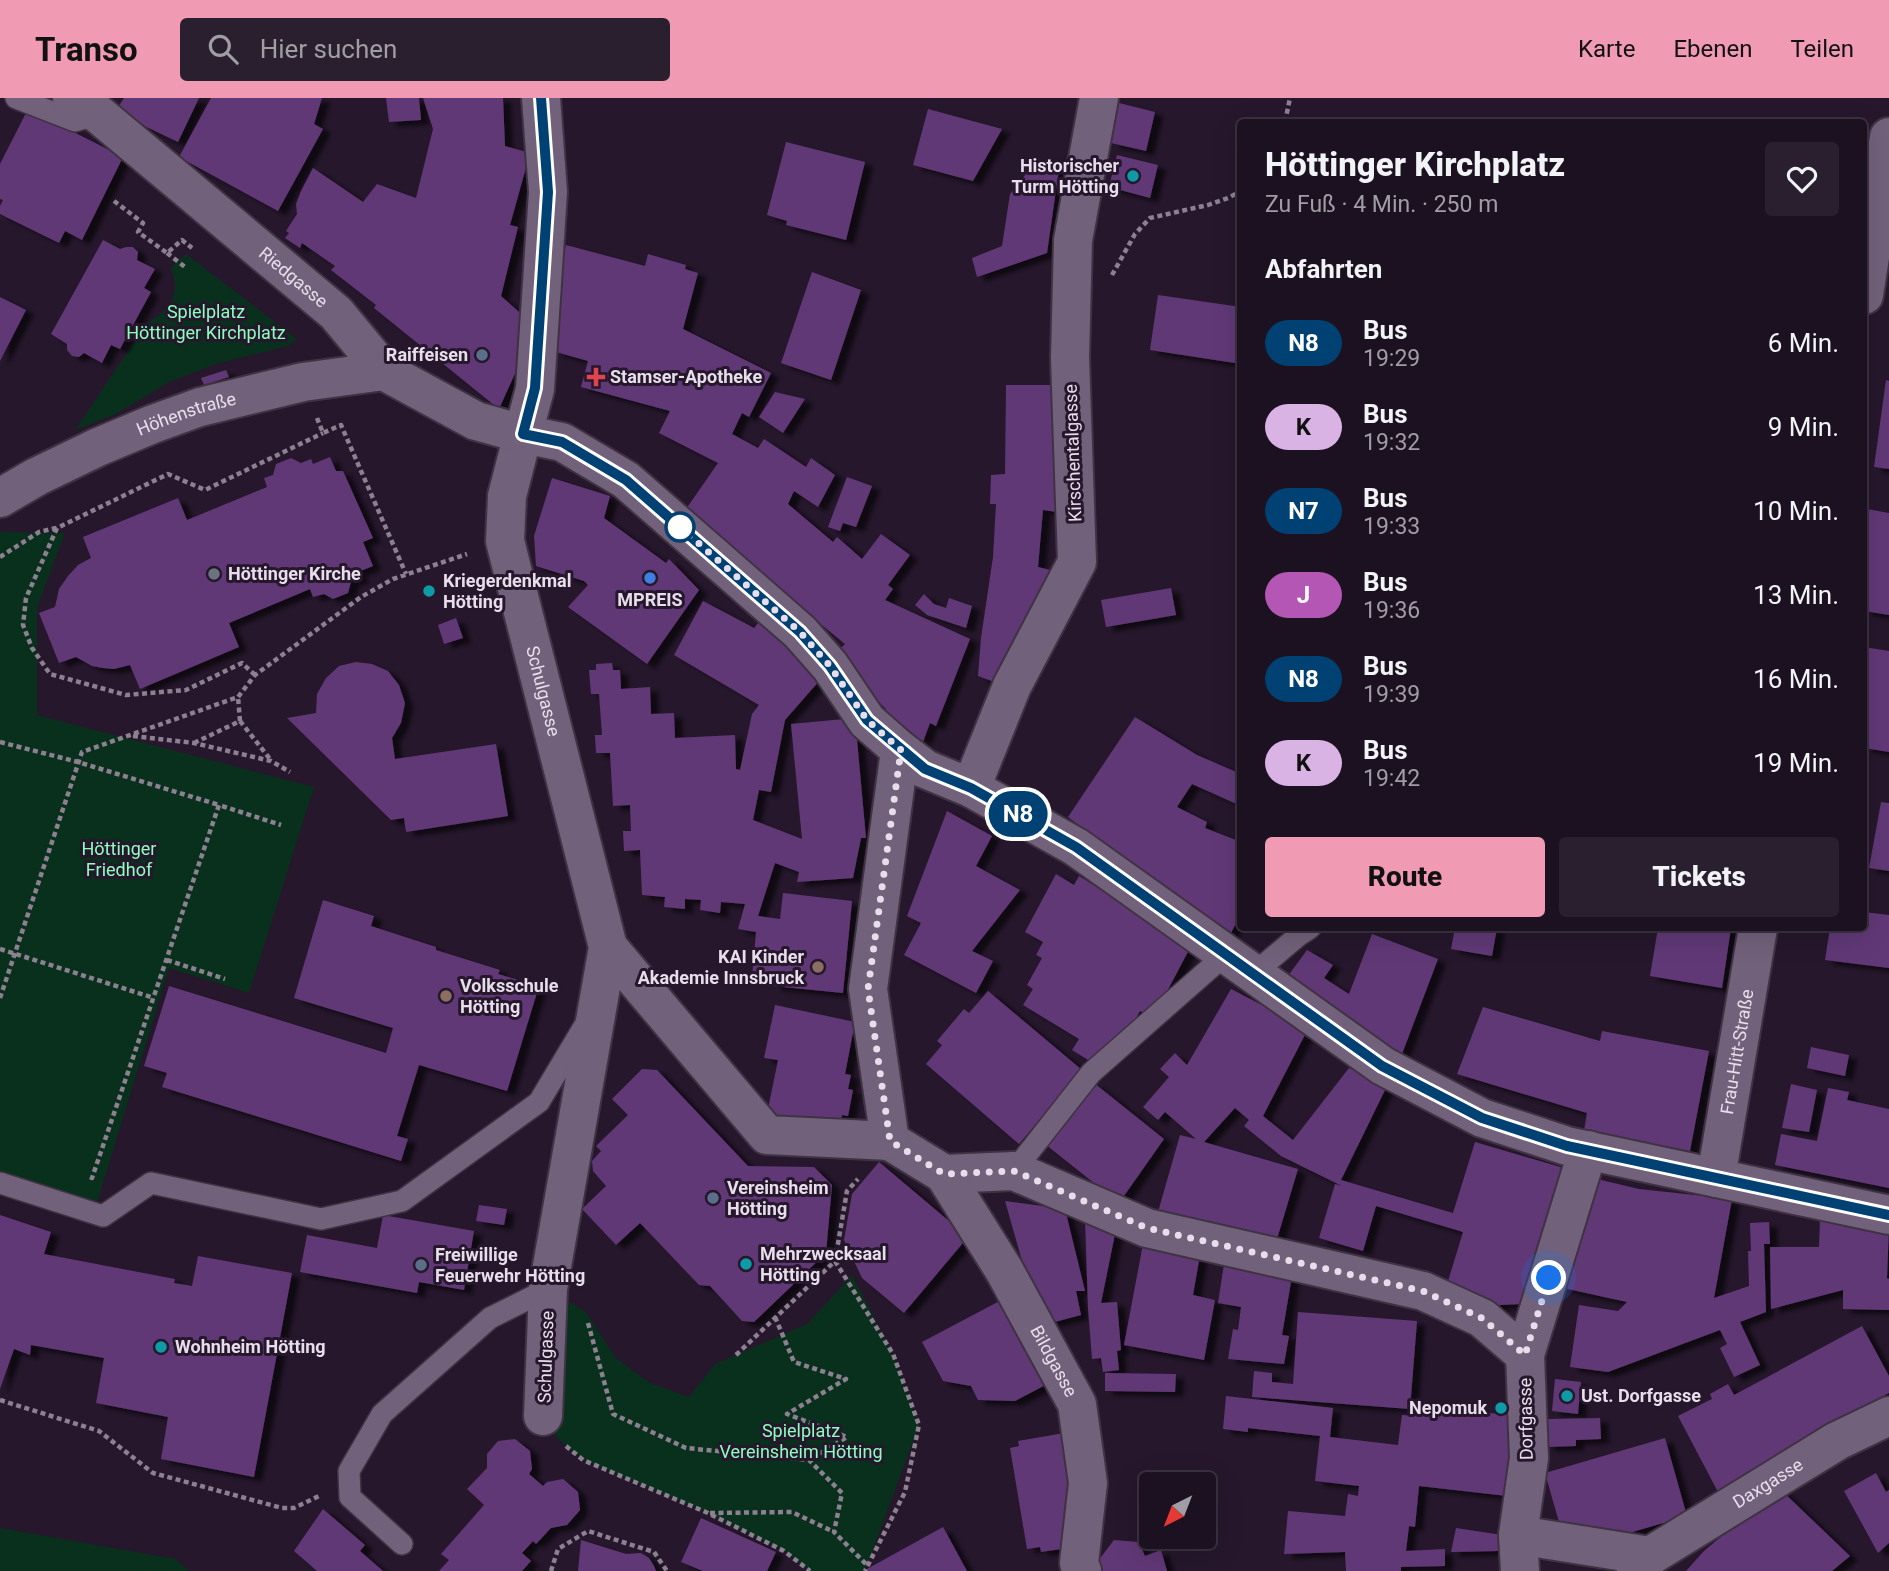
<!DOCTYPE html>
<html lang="de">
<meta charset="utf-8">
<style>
:root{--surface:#1c1121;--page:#291f2e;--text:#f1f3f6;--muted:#a09da5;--line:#3a313f;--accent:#f19ab4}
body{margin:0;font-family:Roboto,sans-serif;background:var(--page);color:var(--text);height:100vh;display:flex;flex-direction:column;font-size:26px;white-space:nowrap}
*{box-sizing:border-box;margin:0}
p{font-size:23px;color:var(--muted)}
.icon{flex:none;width:38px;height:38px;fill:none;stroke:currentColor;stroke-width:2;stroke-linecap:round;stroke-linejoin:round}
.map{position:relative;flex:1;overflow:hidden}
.details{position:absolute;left:1237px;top:21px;width:630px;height:812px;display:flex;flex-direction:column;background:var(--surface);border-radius:7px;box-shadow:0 7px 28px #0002,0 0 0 2px var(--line)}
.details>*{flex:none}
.badge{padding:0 14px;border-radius:23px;font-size:24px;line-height:46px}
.needle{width:46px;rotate:222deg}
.tools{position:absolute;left:1139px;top:1374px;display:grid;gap:14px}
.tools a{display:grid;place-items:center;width:77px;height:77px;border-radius:7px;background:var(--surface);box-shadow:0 7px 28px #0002,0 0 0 2px var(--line);font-size:35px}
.you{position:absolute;width:35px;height:35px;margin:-18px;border:5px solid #fff;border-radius:50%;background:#1a73e8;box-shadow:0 0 0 10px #1a73e833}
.map>.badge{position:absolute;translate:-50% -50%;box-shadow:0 0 0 4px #fff}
h2{padding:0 28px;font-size:26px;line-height:63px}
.round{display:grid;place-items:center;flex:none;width:74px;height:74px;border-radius:7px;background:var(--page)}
.overview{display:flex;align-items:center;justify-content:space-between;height:119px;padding:0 28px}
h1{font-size:33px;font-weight:800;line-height:52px}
.primary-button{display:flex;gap:14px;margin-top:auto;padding:14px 28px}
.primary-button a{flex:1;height:80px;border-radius:7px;background:var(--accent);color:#111;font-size:28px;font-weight:800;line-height:80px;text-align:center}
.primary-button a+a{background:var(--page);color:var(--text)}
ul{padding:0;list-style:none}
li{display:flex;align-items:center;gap:21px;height:84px;padding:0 28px}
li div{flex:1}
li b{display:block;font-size:26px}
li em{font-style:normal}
li .badge{min-width:77px;font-weight:700;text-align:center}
header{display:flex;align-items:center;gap:42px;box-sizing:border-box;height:98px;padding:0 35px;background:var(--accent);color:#111}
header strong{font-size:33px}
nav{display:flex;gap:38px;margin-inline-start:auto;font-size:24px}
.search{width:490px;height:63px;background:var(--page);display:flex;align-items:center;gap:18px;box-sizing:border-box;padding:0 24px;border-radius:7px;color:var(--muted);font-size:26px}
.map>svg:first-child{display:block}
.green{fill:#09301d}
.building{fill:#613876;filter:url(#shadow)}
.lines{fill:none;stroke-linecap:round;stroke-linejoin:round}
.service-casing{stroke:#3f3343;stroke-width:24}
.minor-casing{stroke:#3f3343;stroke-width:42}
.tertiary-casing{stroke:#3f3343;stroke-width:42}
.path{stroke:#8c8091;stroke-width:4.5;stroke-dasharray:5 3.5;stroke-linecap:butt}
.service{stroke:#72617a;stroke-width:21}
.minor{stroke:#72617a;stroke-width:38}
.tertiary{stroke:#72617a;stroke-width:38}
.line-casing{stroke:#fff;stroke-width:16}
.line{stroke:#004173;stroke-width:10}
.walk{stroke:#e7ddeb;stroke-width:7;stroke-dasharray:0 12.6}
.culture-dot{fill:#0f9aa8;stroke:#26172c;stroke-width:2.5}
.service-dot{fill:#5c6f8a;stroke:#26172c;stroke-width:2.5}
.health-dot{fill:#e0444e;stroke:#26172c;stroke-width:2.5}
.stop-dot{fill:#fff;stroke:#004173;stroke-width:3.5}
.worship-dot{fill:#6b7280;stroke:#26172c;stroke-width:2.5}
.shop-dot{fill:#3f7fe0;stroke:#26172c;stroke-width:2.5}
.education-dot{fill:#8d6e63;stroke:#26172c;stroke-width:2.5}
.labels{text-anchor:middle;stroke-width:6;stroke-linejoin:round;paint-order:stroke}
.poi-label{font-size:18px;font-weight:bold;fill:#e7ddeb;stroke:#26172c;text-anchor:start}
.street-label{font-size:18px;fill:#e7ddeb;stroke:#26172c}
.park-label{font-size:18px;fill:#8cfebd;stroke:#26172c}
</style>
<header>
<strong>Transo</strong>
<div class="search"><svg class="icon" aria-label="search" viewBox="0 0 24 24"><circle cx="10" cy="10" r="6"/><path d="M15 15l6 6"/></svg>Hier suchen</div>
<nav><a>Karte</a><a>Ebenen</a><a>Teilen</a></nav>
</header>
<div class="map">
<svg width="1889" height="1473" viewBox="0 0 1889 1473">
<defs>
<filter id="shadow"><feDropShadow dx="8" dy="4.5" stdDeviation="2" flood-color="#0009"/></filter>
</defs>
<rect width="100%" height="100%" fill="#26172c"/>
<path class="green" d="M186,156l111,85 -9,7 -69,17 -48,18 -55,33 -41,16 72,-107c14,-8 28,-20 28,-38 0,-5 -3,-12 -4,-18z
M0,434l65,1 -28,75v107l277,72 -65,206 -80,-25 -73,238 -96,-32z
M852,1177l41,79 26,71 -54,146h-55l-26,-20 -76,-38 -125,-53 -25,-21 -15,-23 5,-127 38,23 30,46 34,25 39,14 26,-33 92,-40z
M0,1430l176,31 13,12h-189z"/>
<path class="building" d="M124,0h75l-21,44 -63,-30z
M211,0h111l-8,26 9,5 -45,82 -99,-54z
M386,0h33l2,22 -32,2z
M423,0h80l2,48 25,7 -20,72 8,2 -17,69 35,31 -37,82 -125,-101 2,-3 -45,-35 4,-4 -33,-23 -2,5 -15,-10 4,-5 -3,-2 11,-17 -1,-10 5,-13 12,-23 50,34 14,-18 39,14 17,-69z
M1119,5l36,9 -9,39 -35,-8z
M28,11l95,48 -41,83 -17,-9 -6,12 -59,-29v-8l3,-6 -3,-1v-35z
M928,11l74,20 -29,52 -60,-16z
M786,44l79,20 -19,78 -60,-15 1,-4 -20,-6z
M1117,57l41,10 -8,33 -41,-11z
M1033,67l26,4 -12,84 -70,24 -5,-19 30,-12 8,-52z
M103,142l17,9 6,-2h7l5,5 -1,8 18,9 -11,19 7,4 -31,57 -9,-4 -9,18 -18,-10 -5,4 -7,-1 -5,-6v-6l-16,-10z
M566,147l79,21 3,-12 38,11 -1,4 13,4 -15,56 88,44 -22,44 -7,-4 -10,21 26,14 6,-9 42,28 5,-9 24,17 -17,32 -24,-16 -6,13 45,38 4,-5 25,22 19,-25 29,21 -22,30 5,4 -8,11 85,39 -34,87 -6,-3 -7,19 -40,-29 3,-4 -53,-53 12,-12 -161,-132 34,-49 -59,-30 11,-22 -89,-24 7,-26 -32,-9 -4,-52z
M812,174l49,18 -30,90 -50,-17z
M1158,197l83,12v57l-91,-14z
M0,199l26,13 -26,51z
M226,272l3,7 -25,8 -3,-7z
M1886,282l3,1v88l-15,-2z
M1006,287h58l-7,127 -14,-2 -5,57 28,7 -66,110 -22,-8 3,-38 12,-81 3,-53h-6l1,-29 14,-1z
M775,294l30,7 -22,34 -24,-16z
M330,359l6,14h7l30,67 -10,4 10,24 -15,6 3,7 -10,3 -3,11 -15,6 -9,-5 -11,3 -3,-8 -81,34 10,24 -99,42 -10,-24 -16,4 -11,-1 -11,-2 -16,-9 -17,6 -20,-50 16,-6 4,-18 9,-13 10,-11 13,-7 -8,-21 95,-39 9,22 80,-33 -3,-9 9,-3 3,-11 15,-6 10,5 10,-4 2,5z
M847,379l25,9 -16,41 -13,-4 -3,8 -12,-4z
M552,380l58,18 -6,22 62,45 3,-4 30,31 -52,74 -79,-57 20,-22 -4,-4 -48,-15 -2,-30z
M1867,411l22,4v102l-25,-4v-82z
M1171,490l5,27 -70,12 -5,-27z
M924,496l10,10 12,4 3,-10 23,8 -6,22 -39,-13 -12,-10z
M703,503l51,27 9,-11 64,55 -42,48 -14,72 -12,-2 -6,30 49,19 -11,-115 64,-6 11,120h-5l-8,40 -56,4 2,-10 -24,-9 -17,53 22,3 3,-26 69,8 -9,92 -70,-7 1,-5 -22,-3 4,-46 -18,-3 7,-25 -24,-2 -1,11 -20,-3 1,-10 -16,-1v10l-21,-2 1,-10 -23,-2 -2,-45 -16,1 -1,-20h8l-1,-26 -17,1 -3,-53h-14l-1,-18h7l-3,-41h-8l-2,-24h7v-6l16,-1 1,7h7l1,19 29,-2 1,27 23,-1 1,25 60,-3 1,34 4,1 12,-56 7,-9 -85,-50z
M456,520l7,20 -19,6 -6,-19z
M1864,549l25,4v101l-25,-4z
M356,564l16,2 16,7 11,14 6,18 -4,20 -9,15 3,21 101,-15 12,72 -102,16 -2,-14 -13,2 -104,-102 29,-5 1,-19 9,-16 13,-12z
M1135,619l62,38 44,19v32l-49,-22 -15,23 30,15 -2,6 36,14v71l-12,24 -161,-120z
M1881,704l8,1v68l-20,-3z
M947,713l45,25 -16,30 44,24 -48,61 21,10 -17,32 -72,-38 17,-32 -14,-7z
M1056,776l18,11 5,-9 112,70 -38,72 -13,-7 -18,32 -29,20 -21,-13 7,-11 -56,-34 10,-16 -6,-4 15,-27 -6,-3 7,-13 -18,-10z
M323,802l51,16 -3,10 65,21v3l64,20 -2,4 41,12 -32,105 -88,-26 -22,71 11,3 -7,22 -239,-74 5,-14 -23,-7 25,-80 217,67 7,-25 -99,-30z
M1864,814l25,3v53l-64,-8 5,-32h34z
M1455,830h42l-5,28 -41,-7z
M1658,830h73l-9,60 -72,-12z
M1372,836l66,25 -36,95 -62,-37 -55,-37 22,-30 26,15 -9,13 25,16z
M1231,891l77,40 -45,87 30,24 56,-72 38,18 -46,94 112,33 22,-71 92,27 -45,135 -22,1 -1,3 -54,-17 18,-59 -87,-26 -13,45 -44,-13 16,-54 7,2 -61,-30 -37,-30 5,-6 -14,-12 -31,34 94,27 -24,80 -118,-30 24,-84 16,4 -31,-27 -7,8 -15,-13 26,-30 -9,-8 15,-16 12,12z
M988,893l94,79 -63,74 -93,-80 16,-19 -5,-4 27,-32 5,4z
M775,907l80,17 -10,52 6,1 -3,14 5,1 -5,26 -6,-1 -3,14 -72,-15 11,-54 -14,-2z
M1483,909l117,34 2,-10 107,20 -19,100 -106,-20 3,-18 -130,-39z
M1811,949l38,8 -4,21 -38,-8z
M642,971l15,1 91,96 66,1 18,18 -6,68 -72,69 -12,-1 -32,-35 -11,-1 -59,-62 -24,22 -34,-36 24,-23 -13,-15 -1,-10 9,-10 -5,-5 32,-31 -16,-16z
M1094,985l70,56 -45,64 -74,-59z
M1791,986l26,6 -8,42 -27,-4z
M1828,990l21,4 -2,8 42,9v79l-114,-23 6,-31 36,7z
M879,1064l89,75 -64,76 -42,-35 -18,-38 8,-46z
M1597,1081l42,10 93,10 -18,99 35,-12 -1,-35h3l-1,-28 19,-1 1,22h-6l2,68 -26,10 20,43 -26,12 -14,-29 7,-4 -7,-14 -112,42 -38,-5 9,-62 39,6 9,-9 -64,-14 15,-68 9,2z
M1005,1103l60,8 20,82h-9l5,24 -30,8 -21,-34z
M479,1107l28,4 -3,16 -28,-4z
M0,1117l51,17 -7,22 131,25 -1,4 18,3 6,-30 94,17 -38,204 -93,-18 7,-42 -72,-14 8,-45 -73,-13 -1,10 -16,-6 -14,40z
M383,1117l91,16 -10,59 -45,-8 -2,11 -117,-21 7,-37 70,13z
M1085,1120l31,11 -15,74 16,-1 4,48 -4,1 2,19 -16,2 -2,-14 -9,1 -4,-51z
M1820,1121l69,6 -2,53 2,1v31l-46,-1v-19l-72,19 -1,-62h49z
M1143,1146l57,11 -7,40 22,5 -11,60 -80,-15z
M1224,1166l69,6 -11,65 7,1 -5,28 -56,-5 5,-30 5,1 3,-23 -23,-4z
M1011,1197l44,85 -40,21 -37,-1 -7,-14 -28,-5 -21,-39z
M1298,1214l119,9 -7,88 -158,-12 2,-26 18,2v9l21,2z
M1862,1228l27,50v17l-88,47 3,5 -86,47 -40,-76 34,-17 -2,-5 18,-10 6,11z
M1105,1275l71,1 -1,18 -70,-1z
M1555,1281l26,3 -3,32 -26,-3z
M1226,1298l107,12 -3,29 68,8 4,-30 13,1 1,-12 100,12 -9,80 -88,-10 -4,41 -6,-1 -3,25 39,-2v17l-44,1v4h-55l-1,-19 -61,2 4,-43 57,5 3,-22 10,2 1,-10 -44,-5 5,-45 -72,-8v4l-25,-3z
M1600,1320l1,21 -25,1v6l-29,1v-28z
M1070,1334l-2,116 -27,4 -1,-5 -13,2 -17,-101 9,-2 -1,-5z
M1665,1340l22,78 -58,17 -66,3 -18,-63z
M515,1341l15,12 2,18 -3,5 14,12 4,-4 16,-3 15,13 2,18 -13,15 -16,3 -15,16 -3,-3 -11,12 9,8 -9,10h-83l10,-11 -8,-6 43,-49 -17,-16 20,-21v-14l11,-13z
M1876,1375l10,19 3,-2v53l-11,10 -34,-62z
M1779,1390l71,68 -18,15h-146l18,-20z
M323,1411l42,36 -5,6 23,20h-66l-23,-20z
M701,1420l75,34 -9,19h-64l-22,-9z
M943,1429l24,44h-99l-1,-2z
M1456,1430l46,7 -4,16 -47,1z
M581,1442l45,14 15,-1 8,5 5,8 2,5h-78z
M1114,1442l25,2 6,14 16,-6 6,21h-66l-3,-10z"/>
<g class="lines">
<g class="service-casing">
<path id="service" d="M16,0l59,23 21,-6
M1253,876l45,-38 12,-8
M1014,1073l77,-98 134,-118
M0,1085l103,33 48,-33 170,36 81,-18 137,-99 46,-77
M402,1446l-52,-47 -1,-26 33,-57 108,-96 58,-29"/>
</g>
<g class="minor-casing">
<g id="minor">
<path d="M1864,197l25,-158"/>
<path id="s1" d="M523,336l-16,62 -2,45 103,406 -60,342 -5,127"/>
<path d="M900,652l-32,239 22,152 54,33 70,-3 133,57 276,63 59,27 43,37"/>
<path d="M971,690l41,-102 65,-124 -7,-204 3,-118 26,-142"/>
<path d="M608,849l159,188 123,6"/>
<path id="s2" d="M944,1076l60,96 73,134 11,79 -9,80 3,8"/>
<path id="s3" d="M1716,1080l42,-250"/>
<path d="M1518,1437l132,21"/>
<path d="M1520,1473l-2,-36 11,-77 -4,-103 63,-205"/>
<path id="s4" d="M1636,1473l14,-15 187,-115 52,-25"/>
</g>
</g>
<g class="tertiary-casing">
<g id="tertiary">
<path id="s5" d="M72,0l26,16 238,199 48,58 92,50 47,13 39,8 64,38 174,152 30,34 37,55 33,29 25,19 46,19 105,59 307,219 99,52 85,28 322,69"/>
<path d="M523,336l12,-45 13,-197 -7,-94"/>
<path id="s6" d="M0,400l36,-21 62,-30 55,-23 47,-17 103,-25 81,-11"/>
</g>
</g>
<path class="path" d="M1285,24l5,-24
M114,103l29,22 -5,9 29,21 15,-13 10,8
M167,155l18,14
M1112,177l23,-41 15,-16 58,-13 20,-7 13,-7
M317,320l6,15 18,-8 65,149
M0,459l39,-25 17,-4
M255,577l-13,-12 -56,27 -60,5 -76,-21 -18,-26 -9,-23 3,-27 31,-70 111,-54 37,16 118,-57
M240,623l30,38
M133,638l61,7 77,18 19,11
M0,644l78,20 141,43
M194,645l46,-22 -2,-24
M0,851l154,49
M167,862l58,19
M0,900l82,-246 156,-55 17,-22 106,-78 32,-18 74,-25
M90,1079l2,1 127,-373 62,20
M835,1163l58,93 26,71 -14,67 -40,79
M775,1219l19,45 52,17 -59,35 60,23 -38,23
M588,1225l25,91 73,34 123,12 33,33 -8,39 34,34
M736,1257l99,-94 12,-70 11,-12
M0,1302l99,31 54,42 129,35h12l25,-12
M566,1348l17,14 125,53 76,38 26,20
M710,1415l82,-1 42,20
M551,1473l7,-22 30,-18 66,21 13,19"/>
<use href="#service" class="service"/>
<use href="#minor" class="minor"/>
<use href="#tertiary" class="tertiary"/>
</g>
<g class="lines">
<g class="line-casing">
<path id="line" d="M541,0l7,94 -13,196 -12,46 39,8 64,38 174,152 30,34 37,54 58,49 46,19 105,59 306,219 100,52 85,28 322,69"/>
</g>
<use href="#line" class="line"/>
<path class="walk" d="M680,429l120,105 30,34 37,54 34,30 -33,239 22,152 54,33 70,-3 133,57 276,63 59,27 43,37 24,-77"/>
</g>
<g class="culture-dot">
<circle cx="1133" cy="78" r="7"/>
<circle cx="429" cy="493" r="7"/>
<circle cx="746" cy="1166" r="7"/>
<circle cx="161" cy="1249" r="7"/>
<circle cx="1567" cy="1298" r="7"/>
<circle cx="1501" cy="1310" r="7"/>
</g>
<g class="service-dot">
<circle cx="482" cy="257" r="7"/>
<circle cx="713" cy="1100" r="7"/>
<circle cx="421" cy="1167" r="7"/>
</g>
<path class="health-dot" d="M592.5 268.5h7v7h7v7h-7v7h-7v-7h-7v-7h7z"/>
<circle class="stop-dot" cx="680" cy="429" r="14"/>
<circle class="worship-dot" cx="214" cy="476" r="7"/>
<circle class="shop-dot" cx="650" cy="480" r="7"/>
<g class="education-dot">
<circle cx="818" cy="869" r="7"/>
<circle cx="446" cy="898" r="7"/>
</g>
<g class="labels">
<g class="poi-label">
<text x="1119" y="74" text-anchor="end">Historischer<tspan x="1119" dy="21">Turm Hötting</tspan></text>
<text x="468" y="263" text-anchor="end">Raiffeisen</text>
<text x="610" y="285">Stamser-Apotheke</text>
<text x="228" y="482">Höttinger Kirche</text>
<text x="443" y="489">Kriegerdenkmal<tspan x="443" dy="21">Hötting</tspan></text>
<text x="650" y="508" text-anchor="middle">MPREIS</text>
<text x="804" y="865" text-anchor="end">KAI Kinder<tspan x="804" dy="21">Akademie Innsbruck</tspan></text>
<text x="460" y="894">Volksschule<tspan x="460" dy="21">Hötting</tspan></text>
<text x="727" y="1096">Vereinsheim<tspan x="727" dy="21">Hötting</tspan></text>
<text x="760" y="1162">Mehrzwecksaal<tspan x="760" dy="21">Hötting</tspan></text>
<text x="435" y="1163">Freiwillige<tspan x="435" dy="21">Feuerwehr Hötting</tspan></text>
<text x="175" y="1255">Wohnheim Hötting</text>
<text x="1581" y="1304">Ust. Dorfgasse</text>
<text x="1487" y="1316" text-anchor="end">Nepomuk</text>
</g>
<g class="street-label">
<text dy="6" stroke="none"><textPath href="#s5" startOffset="285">Riedgasse</textPath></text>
<text dy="6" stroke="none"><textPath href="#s6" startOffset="205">Höhenstraße</textPath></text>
<text transform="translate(1073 355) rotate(-92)" y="6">Kirschentalgasse</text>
<text dy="6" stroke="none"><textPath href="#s1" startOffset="264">Schulgasse</textPath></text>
<text dy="6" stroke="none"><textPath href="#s3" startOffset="128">Frau-Hitt-Straße</textPath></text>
<text transform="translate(546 1259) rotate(-88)" y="6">Schulgasse</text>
<text dy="6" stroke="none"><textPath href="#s2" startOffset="217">Bildgasse</textPath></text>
<text transform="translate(1526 1321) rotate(-91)" y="6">Dorfgasse</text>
<text dy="6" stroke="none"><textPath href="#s4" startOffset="159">Daxgasse</textPath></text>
</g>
<g class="park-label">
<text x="206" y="220">Spielplatz<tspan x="206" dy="21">Höttinger Kirchplatz</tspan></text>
<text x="119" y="757">Höttinger<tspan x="119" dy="21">Friedhof</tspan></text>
<text x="801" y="1339">Spielplatz<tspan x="801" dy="21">Vereinsheim Hötting</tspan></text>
</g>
</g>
</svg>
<div class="tools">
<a><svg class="needle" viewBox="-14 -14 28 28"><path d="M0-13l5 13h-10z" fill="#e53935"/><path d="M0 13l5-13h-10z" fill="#a09da5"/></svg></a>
</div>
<div class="you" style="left:1549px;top:1180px"></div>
<b class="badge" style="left:1018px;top:716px;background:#004173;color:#fff">N8</b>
<section class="details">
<div class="overview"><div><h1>Höttinger Kirchplatz</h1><p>Zu Fuß · 4 Min. · 250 m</p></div><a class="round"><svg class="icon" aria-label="heart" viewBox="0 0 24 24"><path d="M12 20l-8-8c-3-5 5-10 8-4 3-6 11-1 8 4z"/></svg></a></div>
<h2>Abfahrten</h2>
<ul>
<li><span class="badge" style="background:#004173;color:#fff">N8</span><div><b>Bus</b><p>19:29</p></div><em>6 Min.</em></li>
<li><span class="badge" style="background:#dab3e5;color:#111">K</span><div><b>Bus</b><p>19:32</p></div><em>9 Min.</em></li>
<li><span class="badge" style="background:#004173;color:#fff">N7</span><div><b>Bus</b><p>19:33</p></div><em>10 Min.</em></li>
<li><span class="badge" style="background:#b457b4;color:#fff">J</span><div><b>Bus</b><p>19:36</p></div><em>13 Min.</em></li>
<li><span class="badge" style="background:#004173;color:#fff">N8</span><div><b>Bus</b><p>19:39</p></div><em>16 Min.</em></li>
<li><span class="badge" style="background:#dab3e5;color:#111">K</span><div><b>Bus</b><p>19:42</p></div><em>19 Min.</em></li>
</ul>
<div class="primary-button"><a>Route</a><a>Tickets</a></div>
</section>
</div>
